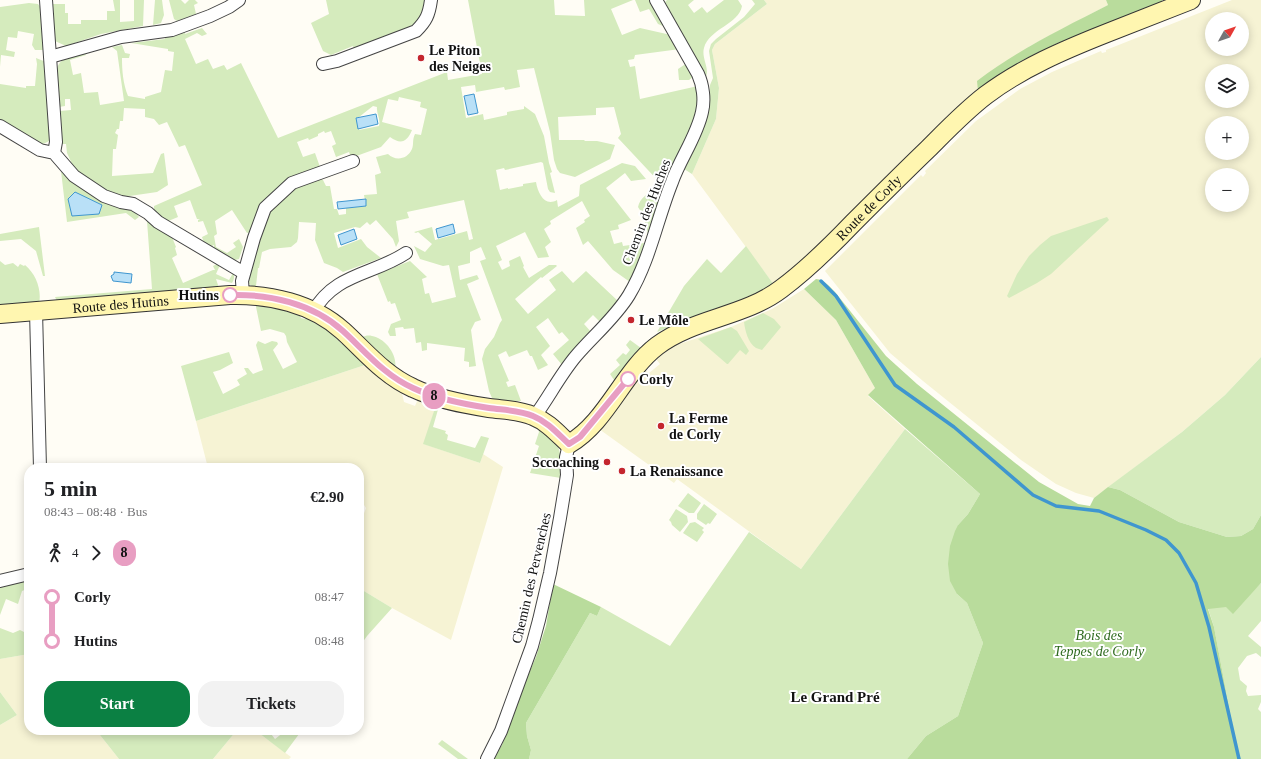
<!DOCTYPE html>
<meta charset="utf-8">
<style>
:root{--surface:#fff;--page:#f2f2f2;--text:#202124;--muted:#757577;--accent:#0b8043}
body{margin:0;font-family:"Times New Roman",serif;background:var(--page);color:var(--text);height:100vh;display:flex;flex-direction:column;font-size:15px;white-space:nowrap}
*{box-sizing:border-box;margin:0}
p{font-size:13px;color:var(--muted)}
.icon{flex:none;width:22px;height:22px;fill:none;stroke:currentColor;stroke-width:2;stroke-linecap:round;stroke-linejoin:round}
.map{position:relative;flex:1;overflow:hidden}
.side{position:absolute;left:24px;top:463px;width:340px;height:272px;display:flex;flex-direction:column;background:var(--surface);border-radius:16px;box-shadow:0 2px 10px #0003}
.side>*{flex:none}
.badge{padding:0 8px;border-radius:13px;font-size:14px;line-height:26px}
.needle{width:26px;rotate:50deg}
.fabs{position:absolute;left:1205px;top:12px;display:grid;gap:8px}
.fabs a{display:grid;place-items:center;width:44px;height:44px;border-radius:50%;background:var(--surface);box-shadow:0 2px 10px #0003;font-size:20px}
.map>.badge{position:absolute;translate:-50% -50%;box-shadow:0 0 0 2px #fff}
.legs{display:flex;align-items:center;gap:6px;height:44px;padding:0 20px;font-size:13px}
.legs p{margin-inline-start:auto}
.overview{display:flex;align-items:center;justify-content:space-between;height:68px;padding:0 20px}
h1{font-size:22px;font-weight:800;line-height:30px}
.button{display:flex;gap:8px;margin-top:auto;padding:8px 20px}
.button a{flex:1;height:46px;border-radius:16px;background:var(--accent);color:#fff;font-size:16px;font-weight:800;line-height:46px;text-align:center}
.button a+a{background:var(--page);color:var(--text)}
ul{padding:0 20px;list-style:none}
li{display:flex;align-items:center;gap:14px;height:44px;font-size:15px}
li i{display:grid;place-items:center;width:6px;height:100%;margin:0 5px;background:currentColor}
li i::after{content:'';width:10px;height:10px;margin:-5px;border:3px solid;border-radius:50%;background:var(--surface)}
li p{margin-inline-start:auto}
li:first-child i{background:linear-gradient(#0000 50%,currentColor 0)}
li:last-child i{background:linear-gradient(currentColor 50%,#0000 0)}
.map>svg:first-child{display:block}
.farmland{fill:#f6f3d4;fill-rule:evenodd}
.green{fill:#d5ebbd;fill-rule:evenodd}
.forest{fill:#b9dc9c}
.water{fill:#b9e0f7;stroke:#3f96cf}
.lines{fill:none;stroke-linecap:round;stroke-linejoin:round}
.stream{stroke:#3f96cf;stroke-width:3.5}
.street-casing{stroke:#444;stroke-width:14}
.secondary-casing{stroke:#333;stroke-width:20}
.street{stroke:#fff;stroke-width:12}
.secondary{stroke:#fff6b0;stroke-width:18}
.line-1-casing{stroke:#fff;stroke-width:9}
.line-1{stroke:#e89ec2;stroke-width:6}
.poi-dot{fill:#c4262e;stroke:#fff;stroke-width:1.5}
.stop-1-dot{fill:#fff;stroke:#e89ec2;stroke-width:2}
.labels{text-anchor:middle;stroke-width:4;stroke-linejoin:round;paint-order:stroke}
.poi-label{font-size:14px;font-weight:bold;fill:#111;stroke:#fff;text-anchor:start}
.street-label{font-size:14px;fill:#111;stroke:#fff}
.stop-label{font-size:14px;font-weight:bold;fill:#111;stroke:#fff;text-anchor:end}
.park-label{font-size:14px;font-style:italic;fill:#2f6b1f;stroke:#fff}
.neighbourhood-label{font-size:15px;font-weight:bold;fill:#111;stroke:#fff}
</style>
<div class="map">
<svg width="1261" height="759" viewBox="0 0 1261 759">
<rect width="100%" height="100%" fill="#fffdf5"/>
<path class="farmland" d="M764,0h342l2,5 -78,41 -52,45 -165,162 -39,32 -82,-111 24,-55 3,-31 -7,-38 3,-6 52,-40z
M1232,0h29v357l-36,38 -43,37 -88,66 -18,-5 -20,-9 -35,-24 -98,-79 -33,-28 -65,-82 96,-96 2,2 3,-4 -1,-2 51,-50 44,-32 32,-17 49,-21 1,2 4,-1v-2zM1212,19h30v30h-30zM1212,71h30v30h-30zM1212,123h30v30h-30zM1212,175h30v30h-30z
M804,289l32,31 39,68 -7,8 37,33 -104,140 -124,-90 -3,4 -75,-54 45,-59 5,3 11,-9 -4,-5 17,-13 58,-19 32,-14 9,-4z
M365,365l16,15 21,13 2,9 11,4 3,-7 18,6 -12,39 56,19 3,-9 20,13 -52,173 -59,-32 -33,-20v-61l7,-19 -7,-11v-29h-151l-12,-47z
M29,654v76h67l23,29h-119v-34l17,-10 -17,-23v-33z
M237,730h18l36,27 -2,2h-76z"/>
<path class="green" d="M113,0h7v22l14,-1v-21h10l-1,26 -42,8 -35,12 -11,-5 -2,-37h12v9h3v11h13v-4h26v-9h8z
M155,0h7l2,15 -3,8 -8,2z
M169,0h12l4,4 4,-4h6l3,3 -4,2 2,9 -19,7 -3,-2z
M326,0h100l-1,12 -13,16 -58,21 -1,-3 -22,9 -8,-4 -12,-28 18,-9z
M468,0h86l1,15 30,1 -1,-16h49l-22,9 11,26 18,-7 31,7 9,14 -45,6 -1,4 -6,1 2,7 5,-1 5,33 58,-13c3,33 -19,68 -32,97l-4,2 -44,-47 3,-4 -7,-27 -18,1v7l-38,2 1,23h25l1,1h12l18,4 -5,14 -35,18 -15,-4 -3,-4 -3,-9 -4,-28 -16,-64 -17,2 3,17 -15,3 -1,-3 -28,5 -1,-7 -14,2 5,31 17,-4 1,6 23,-5v-3l17,-3v-3l11,8 9,22 5,27 3,9 -2,1 5,20 -5,-1 -2,-3 -5,-26 -2,-1 -36,8 -1,-2 -8,2 4,20 8,-2v1l15,-3v-2l13,-2c2,12 9,25 21,18l1,7 21,-11 1,-11 42,-22 13,3 11,13 -15,2 -6,-8 -19,15 25,32 -13,5 1,4 -9,2 4,13 8,-2 1,4 21,-3 -3,15 -11,24 -17,-12 -25,-29 -5,4 -7,-17 9,-6 -1,-2 6,-4 -8,-15 -32,20 1,3 -7,5 7,13 -6,5 4,10 -11,1 -13,-26 -29,14 6,14 -4,2 4,8 8,-4 -1,-5 11,-5 4,10 -1,1 6,11 20,-13h7l1,1 -15,12 -1,-1 -26,22 13,15 28,-24 -7,-10 13,-9 11,12 13,-12 32,30 -17,22 -8,-8 -9,9 8,9 -30,32 -9,-11 16,-14 -7,-8 -3,2 -11,-16 -12,9 14,19 -9,9 7,10 -10,5 -6,-14h-2l-3,-6 -18,7 -3,-6 -8,4 11,26 -3,1 2,5 7,-2 6,16h-7v4l-16,-3 -6,-4 -3,-7 -7,-32 3,-10 9,-12 6,-14 2,-3 -22,-59 6,-2 -5,-12 -11,5v11l-12,3 2,14 17,-5 2,4 -12,5 14,36 -6,2 -4,8 5,36 -7,1v-5l-5,-1 1,-13 -38,-5v7l-5,1 -1,-9 -5,1 -2,-15 -10,1 -1,-2 -8,1 1,8h-6l-2,-4 3,-8 10,-4 -6,-17 -4,1 -1,-3 -2,1 -11,-28 33,-13 17,16 -5,2 3,15 4,-1 3,10 24,-6 -7,-32 -6,1 -23,-7 -6,-13 11,6 7,-8 -14,-12 -2,1 -2,-1 18,-5 3,13 32,-9 2,9 4,-1 -9,-39 -57,12 2,6 -13,3 3,20 -3,6 -3,-8 -17,-19 -6,5 -3,-3 -7,6 -5,-1 -21,6 4,15 23,-9 6,8 14,11 -38,14 -6,-4 -13,-5 -9,-23 1,-17 -17,-1 -1,16 -1,4 -6,5 -21,2 -8,3 -3,16h-1l-2,18h-4l-3,-2 1,-11 18,-61 25,-23 26,-12 4,3 3,6h4l4,23h3l2,6 7,-1v-6l20,-2 -2,-11 13,-1 -2,-19 6,-2 -5,-16 12,-3c7,7 19,6 24,-5 2,-5 0,-9 3,-15l6,1 6,-26 -7,-2 1,-5 -22,-5 -1,4 -10,-2 -6,23 30,8c-5,12 -11,15 -22,7l-9,10 -30,11 -2,-6 -13,5 -4,-11 4,-2 -5,-13 -6,2 -1,-2 -6,3v2l-9,4 -1,-2 -11,4 6,15 12,-4 5,14 -35,14 -11,12 -23,39 -4,1 -15,-23 -17,11 2,13 -3,2 2,11 11,6 9,-6 -3,-4 6,-4 4,8 -4,12 -4,1 -21,-12v-3l-6,3 -3,-2 -3,-9 6,-3 -5,-13 -5,1v-2l2,-1h-3l-7,-19 -16,6 4,11 -12,5 -12,-11v-5l48,-21 -17,-40 -6,2 -12,-25 -8,3 -5,-6 -9,-2v-8l-21,-1 -1,13h-3l-1,8h-2l-2,4 3,2 -2,14h-3l-1,27 41,-3 8,-19 3,-1 4,32 -11,7 -41,6 -33,-21 -9,-9 -7,-15 -1,-9h-5l-1,-33 11,-1 -1,-11h-5v7l-6,1 -2,-38c3,-13 17,-13 28,-16l1,2 -16,5 3,15 8,-2 3,20 14,-1 2,13 24,-4 -7,-50 -5,-4 10,-2 3,8 5,1 -1,4h-7c0,13 1,25 6,38l17,3v-2l16,-5 4,-22 7,1 2,-19 -6,-1v-2l-37,-6 34,-4v-5l19,-4 1,4 17,-6 5,6 -5,2 -5,-3 -12,6 11,25 12,-5 5,10 11,-4 3,5 14,-7 37,75 169,-66 1,8 34,-6zM373,106l4,1c-1,6 4,12 2,19l-20,4 -3,-12 3,-1z
M635,0h18l15,28 -10,-4 -9,-15 -9,3z
M667,0h27l-6,5 6,8 8,-6 5,6 17,-13h14l4,6c-3,18 -33,23 -38,42 -3,10 7,22 1,30l-40,-76z
M752,0h12l3,4 -52,40 -3,6 7,38 -3,31 -24,55 -8,-5 25,-59 1,-25 3,-7 -4,-27 2,-7 5,-5 28,-22 11,-13z
M29,3l9,1 3,4 3,42h-9l-3,-5 2,-11 -16,-3 -1,7 -9,-1 -2,13 9,2 -1,5 -13,-2 -1,12v-60z
M36,58l10,4 6,76c-4,4 -7,6 -13,6l-39,-23v-37l26,4v-2h9l2,-22z
M687,63l6,14 -4,3h-10l-1,-11z
M61,171l8,8 44,26 22,7 4,5 -4,3 -9,-7 -59,9z
M657,191c7,9 -5,33 -8,43h-1l-5,-19 -5,-8c2,-9 10,-15 19,-16z
M1107,217l2,3 -58,54 -14,9 -28,15 -2,-2 10,-22 12,-18 11,-11 11,-9z
M147,221l25,16 4,10 -1,1 2,7 -5,3 11,25 30,-13h2l-2,-4 4,-2 3,1 -4,9 13,6 4,-7c2,3 1,7 -1,10l-16,-4 3,9 -161,15 -3,-6 97,-8z
M39,227l6,49h-2l-7,-25 -15,-12 -21,2v-7z
M746,246l28,39 -15,9 -61,22 -41,16 27,-46 23,-27 14,14z
M0,261l5,4 8,-2 5,4 2,-3 4,2 1,-1c11,9 17,25 14,39l-36,2 -3,-1z
M255,302l31,7 14,7 1,2 4,1 1,-1 23,13 13,13h3l20,21 -169,56 -15,-55 48,-14 4,11 -13,7 -7,2 10,22 17,-9 -3,-5 10,-6 -3,-6h4l5,6 10,-4 -7,-25 2,-4 7,3 7,-3 5,1 1,2 -5,6 10,19 14,-7 -10,-20 -1,-6 -2,-3 -14,-4 -9,2z
M763,313l11,6 7,8 -19,23c-2,-1 -4,-1 -6,-2 -8,-5 -11,-18 -12,-26z
M342,317l20,20c3,-1 6,-2 10,-1 13,2 26,19 23,32l-53,-45z
M731,327l6,4 12,20 -3,4 -6,-5 -12,14h-1l-29,-25z
M630,340l11,8 -27,32 -4,-6 10,-9 -4,-5 7,-7 3,2 4,-5 -4,-5z
M1261,357v158l-8,14 -12,7 -14,1 -48,-15 -59,-32 -12,-3 74,-55 43,-37z
M436,405l3,1 -6,21 13,4 -1,2 3,2 -1,5 28,8 6,-12 8,2 -9,25 -57,-19z
M538,428c4,3 10,5 13,8 11,11 11,28 10,42l-31,-5 9,-27 -4,-2 4,-12z
M905,429l75,65 -12,20 -10,11 -1,69 10,9 16,40 -25,73 -32,20 -19,23h-378l2,-9 -4,-14 -1,-13 64,-110 7,3 4,-9 69,39 79,-114 52,37z
M688,493l13,10 -7,10h-5l-11,-7z
M704,504l13,10 -7,10 -2,-1 -2,2 -9,-6v-5z
M676,509l11,7 1,6 -8,10 -8,-7 -1,-3 -2,-2z
M695,522l9,6 -2,2 2,2 -7,10 -14,-9 7,-10z
M25,581l2,8 -5,2 -4,13 -12,-5 -6,16v-27l3,-2z
M1261,583v38l-13,15 13,11v10l-5,-4 -9,3 -9,12 2,12 7,6 -1,5 2,5 13,-1v7l-3,7 3,3v47h-20l-5,-15 -22,-117 -6,-19c24,-2 36,-8 53,-25z
M359,588l33,20 -25,28 -7,10 -1,-2z
M0,628l13,5 7,-3 8,4 1,-3v23l-29,5z
M0,692l17,23 -17,10z
M96,730h141l-24,29h-94z
M255,730h13l7,9 9,-7 1,-2h17l-17,23z
M442,740l26,19h-10l-20,-15z"/>
<path class="forest" d="M1106,0h56l1,5 -105,38 -35,17 -27,17 -18,14 -1,-10c41,-31 86,-53 131,-76z
M816,279c9,1 13,7 19,13l51,64 31,28 122,98 39,22 12,2 4,-8 14,-11 12,3 59,32 48,15 14,-1 12,-7 8,-14v68l-28,31 -7,-7 -18,2 6,18 22,117 5,15h-334l19,-23 32,-20 25,-73 -16,-40 -10,-9 -7,-13 -2,-17 2,-18 5,-15 3,-6 10,-11 12,-20 -112,-99 7,-7 -39,-68 -32,-31z
M553,584l48,23 -4,9 -7,-3 -64,110 1,13 4,14 -2,9h-36l9,-14 21,-58 13,-30 10,-31z"/>
<path class="water" d="M474,94l4,19 -10,2 -4,-19z
M376,114l2,10 -20,5 -2,-11z
M75,192l27,13 -3,9 -27,2 -4,-17z
M366,199v7l-28,3 -1,-7z
M453,224l2,9 -17,5 -2,-9z
M354,229l3,10 -16,6 -3,-10z
M114,272l18,2 -1,9 -18,-2 -2,-5 3,-2z"/>
<g class="lines">
<path class="stream" d="M821,281l15,15 59,89 59,42 79,68 23,11 43,5 47,19 20,10 13,13 17,30 13,44 30,132"/>
<g class="street-casing">
<path id="street" d="M46,0l10,142 -2,11
M50,57l71,-20 51,-7 38,-14 19,-9 10,-7
M323,64l14,-3 79,-30c10,-10 13,-16 15,-31
M0,126l40,24 14,3 20,23 30,20 17,6 12,2 15,9 10,9 86,51
M243,294l-1,-13 12,-43 11,-30 27,-25 61,-22
M36,311l4,157
M313,312c22,-39 60,-37 93,-59
M535,416c14,-19 25,-41 41,-60 17,-20 39,-38 53,-61 21,-35 28,-76 43,-113 8,-23 25,-46 30,-70 3,-12 1,-27 -4,-38l-42,-74
M0,581l29,-7
M487,759l14,-28 31,-85 7,-26 11,-47 10,-55 7,-43 -1,-18 3,-13"/>
</g>
<g class="secondary-casing">
<g id="secondary">
<path id="s1" d="M0,314l230,-19c39,-1 82,8 113,36 22,20 41,44 70,57 23,11 50,16 76,20 15,2 31,2 44,8 15,6 25,18 36,28 38,-22 54,-72 88,-98 37,-28 87,-29 124,-57 27,-20 49,-42 72,-66 25,-25 50,-50 75,-74 19,-19 37,-38 58,-54 36,-27 78,-45 121,-62 28,-11 56,-22 84,-33"/>
</g>
</g>
<use href="#street" class="street"/>
<use href="#secondary" class="secondary"/>
</g>
<g class="lines">
<g class="line-1-casing">
<path id="line-1" d="M230,295c39,-1 82,8 113,36 22,20 41,44 70,57 23,11 50,16 76,20 14,2 31,2 44,8 15,6 25,18 36,28l11,-7 48,-58"/>
</g>
<use href="#line-1" class="line-1"/>
</g>
<g class="poi-dot">
<circle cx="421" cy="58" r="4"/>
<circle cx="631" cy="320" r="4"/>
<circle cx="661" cy="426" r="4"/>
<circle cx="607" cy="462" r="4"/>
<circle cx="622" cy="471" r="4"/>
</g>
<g class="stop-1-dot">
<circle cx="230" cy="295" r="7"/>
<circle cx="628" cy="379" r="7"/>
</g>
<g class="labels">
<g class="poi-label">
<text x="429" y="55">Le Piton<tspan x="429" dy="16">des Neiges</tspan></text>
<text x="639" y="325">Le Môle</text>
<text x="669" y="423">La Ferme<tspan x="669" dy="16">de Corly</tspan></text>
<text x="599" y="467" text-anchor="end">Sccoaching</text>
<text x="630" y="476">La Renaissance</text>
</g>
<g class="street-label">
<text dy="5" stroke="none"><textPath href="#s1" startOffset="1002">Route de Corly</textPath></text>
<text transform="translate(646 212) rotate(-69)" y="5">Chemin des Huches</text>
<text dy="5" stroke="none"><textPath href="#s1" startOffset="121">Route des Hutins</textPath></text>
<text transform="translate(531 578) rotate(-77)" y="5">Chemin des Pervenches</text>
</g>
<g class="stop-label">
<text x="219" y="300">Hutins</text>
<text x="639" y="384" text-anchor="start">Corly</text>
</g>
<g class="park-label">
<text x="1099" y="640">Bois des<tspan x="1099" dy="16">Teppes de Corly</tspan></text>
</g>
<g class="neighbourhood-label">
<text x="835" y="702">Le Grand Pré</text>
</g>
</g>
</svg>
<div class="fabs">
<a><svg class="needle" viewBox="-14 -14 28 28"><path d="M0-13l5 13h-10z" fill="#e53935"/><path d="M0 13l5-13h-10z" fill="#757577"/></svg></a>
<a><svg class="icon" aria-label="layers" viewBox="0 0 24 24"><path d="M12 4l9 5-9 5-9-5zM3 14l9 5 9-5"/></svg></a>
<a>+</a>
<a>−</a>
</div>
<b class="badge" style="left:434px;top:396px;background:#e89ec2;color:#111">8</b>
<section class="side">
<div class="overview"><div><h1>5 min</h1><p>08:43 – 08:48 · Bus</p></div><b>€2.90</b></div>
<div class="legs"><svg class="icon" aria-label="walk" viewBox="0 0 24 24"><circle cx="13" cy="4" r="2"/><path d="M13 8l-2 6 4 7M11 14l-3 7M7 12l3-4h3l4 4"/></svg>4<svg class="icon" aria-label="forward" viewBox="0 0 24 24"><path d="M9 5l7 7-7 7"/></svg><b class="badge" style="background:#e89ec2;color:#111">8</b></div>
<ul>
<li><i style="color:#e89ec2"></i><b>Corly</b><p>08:47</p></li>
<li><i style="color:#e89ec2"></i><b>Hutins</b><p>08:48</p></li>
</ul>
<div class="button"><a>Start</a><a>Tickets</a></div>
</section>
</div>
